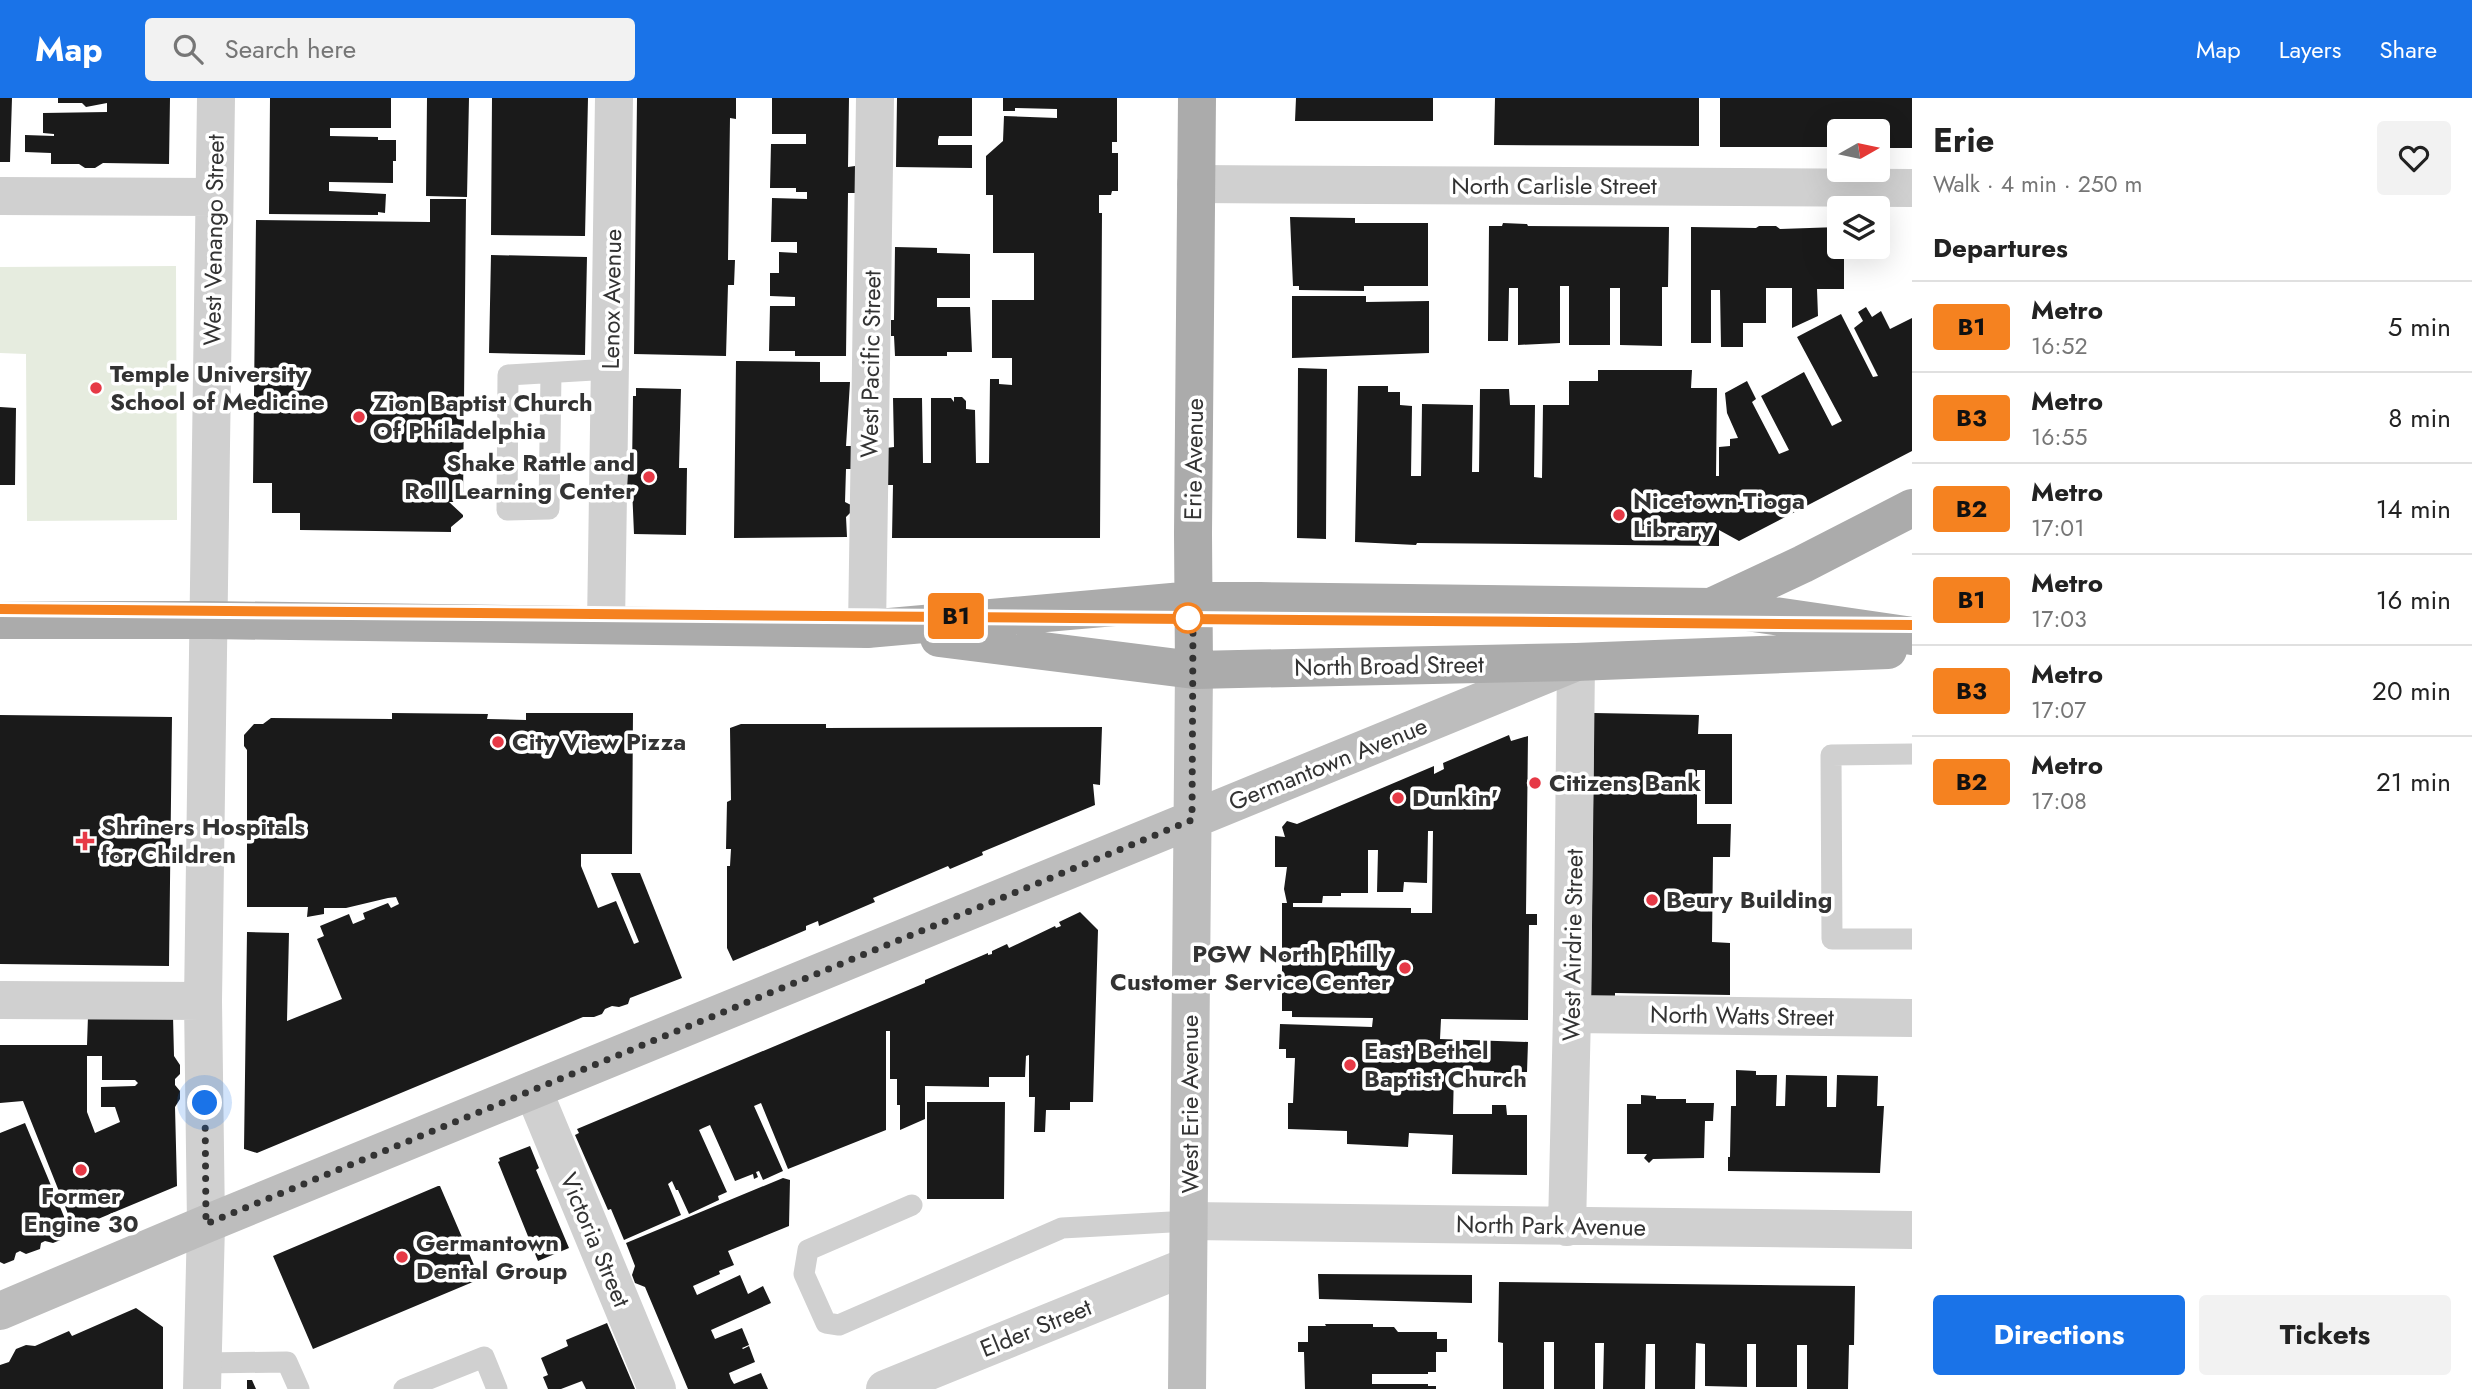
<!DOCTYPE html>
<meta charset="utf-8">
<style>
:root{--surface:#fff;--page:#f2f2f2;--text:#222;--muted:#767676;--line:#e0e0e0;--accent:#1a73e8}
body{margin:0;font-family:Jost,sans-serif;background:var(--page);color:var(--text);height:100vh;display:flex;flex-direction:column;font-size:26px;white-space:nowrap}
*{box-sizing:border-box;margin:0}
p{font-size:23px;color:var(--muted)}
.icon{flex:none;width:38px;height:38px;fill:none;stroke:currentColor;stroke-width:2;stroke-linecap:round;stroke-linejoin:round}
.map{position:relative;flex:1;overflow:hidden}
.drawer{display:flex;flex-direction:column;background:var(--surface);width:560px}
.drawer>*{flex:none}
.badge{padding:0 14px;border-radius:5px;font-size:24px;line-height:46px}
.needle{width:46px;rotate:81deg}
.buttons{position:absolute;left:1827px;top:21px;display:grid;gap:14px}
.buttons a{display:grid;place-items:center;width:63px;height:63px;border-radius:7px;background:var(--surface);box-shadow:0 7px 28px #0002;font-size:35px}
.you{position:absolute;width:35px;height:35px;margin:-18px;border:5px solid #fff;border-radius:50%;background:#1a73e8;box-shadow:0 0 0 10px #1a73e833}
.map>.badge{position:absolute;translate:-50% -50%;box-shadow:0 0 0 4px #fff}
h2{padding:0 21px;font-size:26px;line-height:63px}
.round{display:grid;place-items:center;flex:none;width:74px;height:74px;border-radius:7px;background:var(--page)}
.head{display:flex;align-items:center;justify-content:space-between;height:119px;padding:0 21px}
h1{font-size:33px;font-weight:700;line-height:52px}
.cta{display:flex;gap:14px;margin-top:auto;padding:14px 21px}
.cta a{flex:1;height:80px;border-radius:7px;background:var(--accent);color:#fff;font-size:28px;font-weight:700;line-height:80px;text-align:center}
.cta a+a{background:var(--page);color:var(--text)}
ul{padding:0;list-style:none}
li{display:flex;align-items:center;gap:21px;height:91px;padding:0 21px;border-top:2px solid var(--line)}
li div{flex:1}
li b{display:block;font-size:26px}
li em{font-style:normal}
li .badge{min-width:77px;font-weight:700;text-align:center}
header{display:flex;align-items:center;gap:42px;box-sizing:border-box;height:98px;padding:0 35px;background:var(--accent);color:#fff}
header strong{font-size:33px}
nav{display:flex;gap:38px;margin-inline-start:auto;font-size:24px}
.search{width:490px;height:63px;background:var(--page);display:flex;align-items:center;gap:18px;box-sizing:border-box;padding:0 24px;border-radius:7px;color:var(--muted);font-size:26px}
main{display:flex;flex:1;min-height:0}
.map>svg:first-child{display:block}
.green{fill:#e6ecdf}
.building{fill:#1a1a1a;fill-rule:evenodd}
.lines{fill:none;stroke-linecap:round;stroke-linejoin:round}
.lane{stroke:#d0d0d0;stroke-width:21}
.street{stroke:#d0d0d0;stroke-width:38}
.secondary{stroke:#bdbdbd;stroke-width:38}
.primary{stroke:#ababab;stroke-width:38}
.line-casing{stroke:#fff;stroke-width:16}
.line{stroke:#f58220;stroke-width:10}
.walk{stroke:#333;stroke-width:7;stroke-dasharray:0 12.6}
.poi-dot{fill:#e63946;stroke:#fff;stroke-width:2.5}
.stop-dot{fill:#fff;stroke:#f58220;stroke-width:3.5}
.labels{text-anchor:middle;stroke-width:7;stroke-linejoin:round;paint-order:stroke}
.street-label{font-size:24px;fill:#333;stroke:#fff}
.poi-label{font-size:24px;font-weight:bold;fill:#333;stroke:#fff;text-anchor:start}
</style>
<header>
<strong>Map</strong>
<div class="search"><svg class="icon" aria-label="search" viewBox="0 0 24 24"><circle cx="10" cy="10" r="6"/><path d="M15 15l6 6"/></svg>Search here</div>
<nav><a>Map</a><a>Layers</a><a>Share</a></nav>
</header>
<main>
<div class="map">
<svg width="1912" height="1291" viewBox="0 0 1912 1291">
<rect width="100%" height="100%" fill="#fff"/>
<path class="green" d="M176,168l1,254 -150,1 -1,-167 -26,-1v-86z"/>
<path class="building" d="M0,0h12l-2,64h-10z
M58,0h112l-1,66 -66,-1 -8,5h-10l-6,-4h-28v-11l-26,-1v-17l29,1v-2l-11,-1v-20l64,-1v-9l-21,4 -4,-4h-24z
M270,0h121v30h-61v8l48,1v3h18v21h-3v22l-64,-1v9l57,3 -1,19 -7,-1v3l-109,-1z
M427,0h42l-2,99 -41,-1z
M492,0h96l-3,138 -94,-1z
M637,0h99v21l-6,-1 -2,142h7l-1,25h-6l-2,71 -92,-2z
M772,0h77l-1,69 7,-1v27h-7l-2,163h-51v-5h-26l1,-45h25v-9l-25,-1v-23h9v-21l18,1v-11h-26l1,-44 35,1v-7h-11v-4h-26l1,-44h35v-10h-34z
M897,0h75v38h-33l-1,4v5h34v23l-76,-1z
M1003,0h114v44h-5v11h6v38h-6l-1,4h-12v18h3l-2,325h-208l1,-53h-6l-1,-37 8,-1 -1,-49h29l1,65h8v-65h20l3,4v-5h8l4,4v8l9,1 1,53h13l1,-84h9v5l13,1v-27h-20v-58h42v-47h-41v-58h-7v-39l17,-15 1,-25 53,2v-9l-42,-1v3h-12z
M1296,0h137v23h-138z
M1495,0h204v48l-205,-1z
M1720,0h192v50h-34v-17h-39v16h-119z
M430,101h36l-3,303h-14l14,13v2l-12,10v5l-151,-2v-17h-28v-30h-19l3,-263 174,2z
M1290,119l65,1v5h73v63h-64v5l-65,-1v-4h-6z
M1503,125l24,1 1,2 141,1 -1,60h-6v59l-42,-1v-57h-10v57h-41v-59h-9v57l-42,2v-57h-9l-1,53h-20l1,-115h13z
M1759,128h17l4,3 59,-2v20h5v42h-27l1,27 -26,12v-40h-26v35h-23v24h-22l-1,-57h-9v53h-20v-116l65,1z
M895,149l42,1v5l33,1v44h-33v9h33l2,45h-25v4h-52l-1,-20h-3v-16h3z
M491,157l96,2 -2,98 -96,-2z
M1292,198h74v6l63,-1v52l-137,5z
M1866,209l6,10 9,-6 9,18 22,-11v133l-173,90 -20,-11v16l-302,-3 -1,2 -61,-3 3,-156h30v6h12v13l12,1 -1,70h10l1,-72 51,1 -1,67h7l1,-83h29l1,16h25l-1,72 8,1 1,-73h26v-24h29v-11h94l-1,18h26l-1,88h3v-29l11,-1v-7l8,-1 -11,-25 -2,-20 22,-12 9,18 -4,3 27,52 10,-4 -28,-54 43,-24 28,54 10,-5 -45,-84 44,-23 32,63 5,-1 -24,-48 9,-7 -5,-9z
M736,263l84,1v20h30l-4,64h7v23h-7l-1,33 6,3 1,6 -6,6 1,20 -113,1z
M1298,270l29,1 -1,170 -29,-1z
M636,290l45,1 -2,79h8l-1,67 -52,-1 -2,-47h-5l1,-18h4l1,-73h3z
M0,309l16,1 -1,77h-15z
M392,615l96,1 -1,5 39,1v-7h107l-1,141h-51v12l17,42 18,-7 18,43 5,-2 -28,-69h29l42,105 -52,20 -2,6 -9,3 -7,-1 -7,3 -3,5 -8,3h-11l-326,136 -13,-4 3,-217 42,1 -2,88 55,-22 -25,-60 7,-3 -4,-10 29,-12 4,10 12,-5 -2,-6 25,-10 3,5 8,-4 -3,-7 -8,1 -42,10h-22v6l-17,3 1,-10h-61v-157l-3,-4v-11l10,-11h9l8,-6 121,1z
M1594,615l105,2 -1,19h34v70h-27v-34h-8v54h34l-1,33h-17l-1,85 18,1v52l-115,-2v11h-24z
M0,617l172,2 -3,249 -169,-2z
M741,626h85v4l276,-1 -2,58 -7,-1 2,21 -113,47 1,3 -33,14 -2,-3 -75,32 2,4 -56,24 -1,-5 -12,5v4l-73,31 -6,-13v-82h3l1,-17h-5l1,-47 4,-2 -1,-72z
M1509,637l2,6 17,-5 -2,178h11v11h-8l-1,95 -87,-1 -1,20 88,3 -1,30h-21v9h-13l1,-10 -40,-1 -1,44h39v-9h14l1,10h20v60l-75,-1 1,-39 -44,-2 -1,14 -61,-3v-13l-59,-2v-26h5l2,-45h-9v-9h-7l1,-25 92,3 1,-9 -81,-1v-6h-10v-108h5l-3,-14 3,-22h-12v-31l10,1 -3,-10 5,-6 10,3 137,-58v8l10,-5 -1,-6zM1428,733h5l-1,82h-21v-5l-118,-1v-4h29l1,-7h18v-3h27v-43h10l-1,42h26l1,-10 23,1z
M1080,814l18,18 -5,172h-23v8h-24l-1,22h-11l1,-35h-6v-42l-3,1 -1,21h-36v10l-64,-1v33l-25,11v-25h-3v-26h-7v-48h-4v99l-98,39 -27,-66 -7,3 29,65 -20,9 -4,-9 -3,1 2,5 -4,2 -1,-5 -18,7 -25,-56 -7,3 -4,2 28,62 -9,4 1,4 -30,14 -11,-24h-2l-4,-9 -4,3 13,31 -57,25 -13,-31 -3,1 -33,-75 4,-2 -2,-4 348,-146v-3l63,-27v2l4,-1v-3l15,-7 2,4 46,-22 1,2 5,-2 -2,-4z
M88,918h85l1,40 6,9v9l-5,5v6l5,6v8l-5,8 2,79 -103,43 -51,-128 -23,2v-58h87zM87,958h15v24h33l3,3 -3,3 -34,1v20h14l5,15 -25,11 -8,-21z
M1736,972l20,1v4h21l-1,31h9l1,-31 41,1v31h9l1,-32 41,1 -1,30h7l-4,67 -152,-2v-14h2l1,-51h5z
M1641,997l15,1v3h30v4h28l-1,18h-8l-1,37 -51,1 -4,4 -5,-5 3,-4h-20v-50h14z
M927,1004h78l-1,97h-77z
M25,1025l45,108 -4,1 -3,7 -10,4 -8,-2 -4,2 -1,6 -14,5 -6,-3 -4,2 -2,7 -10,4 -4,-2v-129z
M530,1048l9,22 -3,2 33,78 -31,13 -40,-99 2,-1 -1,-3z
M783,1080l7,2 -1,46 -61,25 6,14 -15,6 1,3 -27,12 4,9 43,-20 8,19 15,-8 8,17 -60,27 4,9 27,-11 7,17 -7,3 1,1 6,-3 6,16 -26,11 2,6 3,5 27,-11 7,16h-80l-43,-102 -10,-4 -3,-8 3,-9 -9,-23z
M438,1088h2l40,93 -167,70 -40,-93z
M1318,1176l154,1v28l-153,-4z
M1499,1184l356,4 -1,59h-5l-1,44h-41v-44h-10v42h-41v-43h-9v43l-42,-1v-42l-9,-1 -1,46h-40v-45h-9l-1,45h-42l1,-46h-9v46h-41v-47h-10v47h-41v-46l-5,-1z
M136,1210l27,19v62h-163v-24l9,-3 7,-13 10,-4 9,1 34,-15 3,5z
M607,1225l28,66h-49l-4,-8 -21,8h-13l-5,-12 5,-2 -7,-17 27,-12 -2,-6z
M1325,1226h48v3h21l4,5h39v7h10v13h-11v20h-8v2h-56v10h56v2h8v3h-131l-1,-37h-6v-10h10v-16h18z
M247,1282h5l4,9h-9z"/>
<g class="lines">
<path class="lane" d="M551,276l-2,135 -42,1 1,-135 103,-6
M1912,656l-81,1 1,184h80
M912,1107l-104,45 -4,24 22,49 13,2 223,-97 127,-7
M203,1265l84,-1 12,27
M404,1291l80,-32 13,32"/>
<path class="street" d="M1196,86l716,4
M0,98l214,1
M606,527l8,-527
M867,531l8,-531
M0,902l203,1
M1572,916l340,4
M533,992l124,299
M1189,1123l723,9
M1567,1129l5,-213 4,-352
M202,1291l4,-165 -3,-223 13,-903
M885,1291l293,-119h10"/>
<path class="secondary" d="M0,1213l206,-87 1368,-561
M1187,1291l7,-719"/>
<path class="primary" d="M1711,509l92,-43 109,-56
M0,522h209l658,9 316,-28h77l452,6 200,29
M939,540l255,32 382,-8 312,-12
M1194,572l-1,-136 4,-436"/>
</g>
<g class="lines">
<g class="line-casing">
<path id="line" d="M0,511l1912,16"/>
</g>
<use href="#line" class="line"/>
<path class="walk" d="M205,1005l1,121 986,-404 1,-196 -5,-6"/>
</g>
<g class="poi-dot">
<circle cx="96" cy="290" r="7"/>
<circle cx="359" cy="319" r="7"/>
<circle cx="649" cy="379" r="7"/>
<circle cx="1619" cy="417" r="7"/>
<circle cx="498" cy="644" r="7"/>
<circle cx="1535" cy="685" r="7"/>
<circle cx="1398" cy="700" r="7"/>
<path d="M81.5 732.5h7v7h7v7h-7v7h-7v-7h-7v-7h7z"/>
<circle cx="1652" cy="802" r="7"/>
<circle cx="1405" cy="870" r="7"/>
<circle cx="1350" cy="967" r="7"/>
<circle cx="81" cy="1072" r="7"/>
<circle cx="402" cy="1159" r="7"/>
</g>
<circle class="stop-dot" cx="1188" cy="520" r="14"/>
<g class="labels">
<g class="street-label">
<text x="1554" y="96">North Carlisle Street</text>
<text transform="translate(214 142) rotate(-89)" y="8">West Venango Street</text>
<text transform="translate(612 201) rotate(-89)" y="8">Lenox Avenue</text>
<text transform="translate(871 266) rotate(-89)" y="8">West Pacific Street</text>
<text transform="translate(1194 361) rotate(-89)" y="8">Erie Avenue</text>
<text transform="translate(1389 568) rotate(-1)" y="8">North Broad Street</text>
<text transform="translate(1328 666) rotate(-22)" y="8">Germantown Avenue</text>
<text transform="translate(1573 847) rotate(-89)" y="8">West Airdrie Street</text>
<text transform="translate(1742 918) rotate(1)" y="8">North Watts Street</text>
<text transform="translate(1190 1006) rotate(-90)" y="8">West Erie Avenue</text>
<text transform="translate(1551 1128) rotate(1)" y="8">North Park Avenue</text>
<text transform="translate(595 1142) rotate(67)" y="8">Victoria Street</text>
<text transform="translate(1036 1230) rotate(-22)" y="8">Elder Street</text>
</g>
<g class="poi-label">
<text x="110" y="284">Temple University<tspan x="110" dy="28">School of Medicine</tspan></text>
<text x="373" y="313">Zion Baptist Church<tspan x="373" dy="28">Of Philadelphia</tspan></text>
<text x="635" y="373" text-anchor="end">Shake Rattle and<tspan x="635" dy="28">Roll Learning Center</tspan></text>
<text x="1633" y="411">Nicetown-Tioga<tspan x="1633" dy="28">Library</tspan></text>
<text x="512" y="652">City View Pizza</text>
<text x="1549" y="693">Citizens Bank</text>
<text x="1412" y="708">Dunkin'</text>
<text x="101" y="737">Shriners Hospitals<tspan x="101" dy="28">for Children</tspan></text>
<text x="1666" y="810">Beury Building</text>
<text x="1391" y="864" text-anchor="end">PGW North Philly<tspan x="1391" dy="28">Customer Service Center</tspan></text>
<text x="1364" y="961">East Bethel<tspan x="1364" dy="28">Baptist Church</tspan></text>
<text x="81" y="1106" text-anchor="middle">Former<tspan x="81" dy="28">Engine 30</tspan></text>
<text x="416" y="1153">Germantown<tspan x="416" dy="28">Dental Group</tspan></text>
</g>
</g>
</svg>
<div class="buttons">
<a><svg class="needle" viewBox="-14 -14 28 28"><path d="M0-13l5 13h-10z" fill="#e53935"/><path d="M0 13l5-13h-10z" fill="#767676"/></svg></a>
<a><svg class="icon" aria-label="layers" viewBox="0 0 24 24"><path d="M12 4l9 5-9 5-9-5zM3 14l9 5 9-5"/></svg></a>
</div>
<div class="you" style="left:205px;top:1005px"></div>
<b class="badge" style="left:956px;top:518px;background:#f58220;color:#111">B1</b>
</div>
<section class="drawer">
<div class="head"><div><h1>Erie</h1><p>Walk · 4 min · 250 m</p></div><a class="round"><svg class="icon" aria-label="heart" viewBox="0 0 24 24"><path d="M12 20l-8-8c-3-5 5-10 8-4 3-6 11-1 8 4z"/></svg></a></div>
<h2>Departures</h2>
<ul>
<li><span class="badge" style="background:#f58220;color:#111">B1</span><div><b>Metro</b><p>16:52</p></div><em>5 min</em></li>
<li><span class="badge" style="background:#f58220;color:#111">B3</span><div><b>Metro</b><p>16:55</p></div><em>8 min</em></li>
<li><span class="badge" style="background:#f58220;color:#111">B2</span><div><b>Metro</b><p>17:01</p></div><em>14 min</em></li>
<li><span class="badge" style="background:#f58220;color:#111">B1</span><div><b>Metro</b><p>17:03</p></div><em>16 min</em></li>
<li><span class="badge" style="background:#f58220;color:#111">B3</span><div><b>Metro</b><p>17:07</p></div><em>20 min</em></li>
<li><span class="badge" style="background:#f58220;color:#111">B2</span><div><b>Metro</b><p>17:08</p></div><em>21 min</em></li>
</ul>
<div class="cta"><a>Directions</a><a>Tickets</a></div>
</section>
</main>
